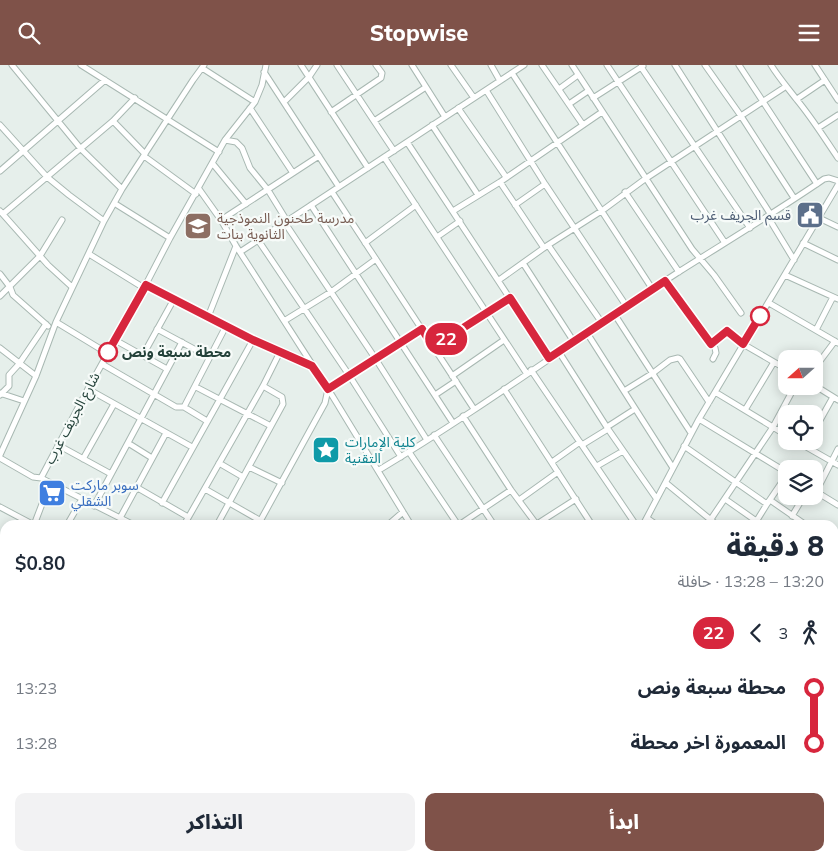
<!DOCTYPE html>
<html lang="ar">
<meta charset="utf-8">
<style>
:root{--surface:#fff;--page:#f2f2f3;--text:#1f2937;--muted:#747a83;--accent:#7f5249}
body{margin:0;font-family:Mulish,"Noto Sans Arabic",sans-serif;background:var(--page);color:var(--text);direction:rtl;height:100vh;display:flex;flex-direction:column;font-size:19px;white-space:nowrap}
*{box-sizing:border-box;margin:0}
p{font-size:16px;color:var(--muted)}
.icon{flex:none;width:28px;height:28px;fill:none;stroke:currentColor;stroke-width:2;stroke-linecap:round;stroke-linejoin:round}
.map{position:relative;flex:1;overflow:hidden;direction:ltr}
.panel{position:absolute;left:0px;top:455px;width:839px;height:341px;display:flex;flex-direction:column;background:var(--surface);border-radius:15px 15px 0 0;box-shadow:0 2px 12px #0003;direction:rtl}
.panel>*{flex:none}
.badge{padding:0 10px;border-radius:16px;font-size:18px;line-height:32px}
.needle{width:32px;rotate:249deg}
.fabs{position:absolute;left:778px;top:285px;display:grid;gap:10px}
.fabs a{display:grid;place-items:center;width:45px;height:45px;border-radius:10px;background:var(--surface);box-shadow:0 2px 12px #0003;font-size:25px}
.map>.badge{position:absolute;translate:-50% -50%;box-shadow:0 0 0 2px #fff}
.legs{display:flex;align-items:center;gap:8px;height:55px;padding:0 15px;font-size:16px}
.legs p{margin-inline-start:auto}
.summary{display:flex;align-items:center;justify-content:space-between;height:85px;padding:0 15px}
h1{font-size:28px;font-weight:800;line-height:38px}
.primary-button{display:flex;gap:10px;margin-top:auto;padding:10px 15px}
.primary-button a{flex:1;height:58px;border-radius:10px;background:var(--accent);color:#fff;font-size:20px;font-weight:800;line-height:58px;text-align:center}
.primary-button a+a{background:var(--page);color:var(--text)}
ul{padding:0 15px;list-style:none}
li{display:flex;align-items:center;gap:18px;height:55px;font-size:19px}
li i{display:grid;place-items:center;width:8px;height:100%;margin:0 6px;background:currentColor}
li i::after{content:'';width:12px;height:12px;margin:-6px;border:4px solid;border-radius:50%;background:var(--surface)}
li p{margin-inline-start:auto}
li:first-child i{background:linear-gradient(#0000 50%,currentColor 0)}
li:last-child i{background:linear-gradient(currentColor 50%,#0000 0)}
header{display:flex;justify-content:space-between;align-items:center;height:65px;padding:0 15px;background:var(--accent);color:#fff;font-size:22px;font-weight:800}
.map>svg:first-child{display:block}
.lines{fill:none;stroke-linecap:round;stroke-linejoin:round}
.minor-casing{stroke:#a8b8b2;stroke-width:7}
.minor{stroke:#fff;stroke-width:5}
.line-1-casing{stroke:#fff;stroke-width:11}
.line-1{stroke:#d7263d;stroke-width:8}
.stop-1-dot{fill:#fff;stroke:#d7263d;stroke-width:2.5}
.labels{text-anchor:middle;stroke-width:4.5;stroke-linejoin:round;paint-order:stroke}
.service-label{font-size:14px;fill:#4e5e75;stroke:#f7fbf9;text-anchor:end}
.education-label{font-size:14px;fill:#785e54;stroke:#f7fbf9;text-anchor:start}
.stop-label{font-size:14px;font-weight:bold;fill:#24423a;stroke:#f7fbf9;text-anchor:start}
.street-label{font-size:14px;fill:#24423a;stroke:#f7fbf9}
.culture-label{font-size:14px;fill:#0d838f;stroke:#f7fbf9;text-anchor:start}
.shop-label{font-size:14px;fill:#366cbe;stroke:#f7fbf9;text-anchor:start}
</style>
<header><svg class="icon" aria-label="menu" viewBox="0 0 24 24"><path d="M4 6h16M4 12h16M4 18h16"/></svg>Stopwise<svg class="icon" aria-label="search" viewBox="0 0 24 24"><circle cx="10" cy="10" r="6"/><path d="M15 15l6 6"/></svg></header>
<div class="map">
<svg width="838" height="796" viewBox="0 0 838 796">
<rect width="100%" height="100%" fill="#e6efeb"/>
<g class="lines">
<g class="minor-casing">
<path id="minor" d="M12,0l69,84 41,40
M81,0l138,87
M301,0l67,103
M337,0l37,56 52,-34
M412,0l33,52
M451,0l23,33
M491,0l9,16
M542,0l41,60
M572,0l120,184 22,26 27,38
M607,0l118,178
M642,0l-1,2 109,161
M675,0l96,150
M705,0l36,51 53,82
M739,0l78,119
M771,0c8,13 17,23 26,35 15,18 28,39 41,58
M815,0l23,35
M202,3l53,34
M264,7l75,115
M512,8l141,217
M559,24l19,-14
M486,25l59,94 82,123
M593,33l50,-32
M797,34l28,-19
M284,37l25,-25 8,-12
M569,39l19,-13
M250,43l43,65
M458,43l48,69
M331,47l50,-34 1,-5 -6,-8
M113,56l32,33
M374,56l20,30
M0,60l47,52 22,18 35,26
M432,60l46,70
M818,63l20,-13
M225,75l11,2 6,6 8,20 18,22 19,31
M407,77l142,216
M144,91l52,38
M384,92l143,217
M213,99l33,40
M0,106l105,-91
M500,117l44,66
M199,124l22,31 15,26 97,151 78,128
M332,127l142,217
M625,127l54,80
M114,138l56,35
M311,140l142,218
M515,140l30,-21
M0,146l48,54 24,22
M453,146l47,-29 102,-70
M3,149l110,-93 22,-23
M768,152l26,43
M819,153l19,9
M221,155l98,-64
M285,158l90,135 52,82
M437,172l23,-16
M258,175l91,135 52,82
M365,178l51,-38
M803,178l35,17
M548,180l54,78
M240,187l284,-187
M89,189l55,34
M523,198l51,79
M0,209l10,13 3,8 35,31
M785,210l53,24
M499,215l49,-35 55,-35 42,-31 140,-92
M665,216l50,67 1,5 -3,6
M146,220l107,55 59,26
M0,231l40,-40 22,-36
M769,238l69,40
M615,250l76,118
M208,252l28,-71
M284,256l47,-29 45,-33
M56,257l51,31
M157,264l52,28
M816,265l17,-33
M587,268l86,135
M115,275l52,29
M711,279l16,-13 16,13 43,25
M433,282l77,-49
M0,283l36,28
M559,287l49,77 48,69
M143,290l31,-56
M102,299l74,43h8l23,14
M814,304l21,-28
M531,305l105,155
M452,311l52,-36
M814,320l24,15
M196,322l75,39
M88,324l104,58
M504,324l88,136
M624,326l29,-18 17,-13 8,-2 2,1 29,43
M715,327l71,43
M0,328l24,8
M0,330l9,-9v-11l10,-11 27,-40
M435,330l21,-14
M184,342l42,-81
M745,345l29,-48
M463,351l48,74 26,35
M699,354l87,53
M607,362l28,-18
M814,366l19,-34
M434,370l60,90
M796,376l42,24
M128,378l24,15
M58,380l53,29
M582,380l26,-16
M684,381l83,58 19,-28
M409,387l49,73
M0,390l36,-79 20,-54 48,-101 18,-32 71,-109 11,-15
M0,393l33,19 8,1
M83,394l31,-55
M552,397l28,-20
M219,398l24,14
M597,401l26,-15
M249,402l33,16
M379,405c102,-61 198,-132 298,-197 49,-31 99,-61 147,-94l5,-1 9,3
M666,418l51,42
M136,422l52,30
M205,424l56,32
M815,426l23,14
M816,427l22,-43
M725,434l37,26
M519,435l39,-28
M770,435l36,25
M162,438l91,-163
M94,441l88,-164
M0,442l34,18
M792,451l12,-20
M120,453l46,-85
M647,453l10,7
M537,459l39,-25
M34,460l16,-42
M67,460l15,-26
M134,460l-93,-47 47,-89 56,-101 26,-50 55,-98 30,-38 7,-17 4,-20
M184,460l79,-139 17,-34
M217,460l66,-121 -1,-7 -19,-11
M258,460l67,-122 3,-14 94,-60
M388,460l15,-13
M459,460l52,-35
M643,460l56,-106 139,-234
M707,460l66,-98 22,-41
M754,460l13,-21
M834,478l4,3
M834,510l4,3
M0,536l5,-13
M834,541l4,3
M834,558l4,-8
M834,593l4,3
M0,608c5,-7 1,-13 5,-21
M834,645l4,4
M0,652l5,3
M834,691l4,3
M0,702l5,-6
M0,735l5,4
M834,738l4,3
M0,778l5,4
M834,788l4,2
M17,791l6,5
M76,791l6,5
M195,791l6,5
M270,791l6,5
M370,791l6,5
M419,791l5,5
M493,791l3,5
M538,791l7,5
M548,791l7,5
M600,791l7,5
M672,791l7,5
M736,791l7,5
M803,791l8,5
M100,796l5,-5
M179,796l6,-5
M348,796l4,-5
M451,796l2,-5
M561,796l4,-5
M609,796l3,-5
M706,796l3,-5"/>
</g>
<use href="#minor" class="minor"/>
</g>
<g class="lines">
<g class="line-1-casing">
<path id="line-1" d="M108,287l38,-67 107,55 59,26 16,23 94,-60 11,18 77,-49 39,60 116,-77 46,63 16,-13 16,13 17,-28"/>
</g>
<use href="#line-1" class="line-1"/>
</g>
<defs>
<g id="civic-square" transform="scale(1.4375)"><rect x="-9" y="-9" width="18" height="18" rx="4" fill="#5c6f8a" stroke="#f7fbf9"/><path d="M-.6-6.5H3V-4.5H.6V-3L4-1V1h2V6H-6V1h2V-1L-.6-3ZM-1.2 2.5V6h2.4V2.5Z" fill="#fff"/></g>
<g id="school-square" transform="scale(1.4375)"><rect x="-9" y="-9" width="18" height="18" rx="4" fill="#8d6e63" stroke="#f7fbf9"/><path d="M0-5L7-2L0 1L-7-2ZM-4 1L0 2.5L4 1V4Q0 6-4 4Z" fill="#fff"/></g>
<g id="sight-square" transform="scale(1.4375)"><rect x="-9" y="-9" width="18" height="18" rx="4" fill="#0f9aa8" stroke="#f7fbf9"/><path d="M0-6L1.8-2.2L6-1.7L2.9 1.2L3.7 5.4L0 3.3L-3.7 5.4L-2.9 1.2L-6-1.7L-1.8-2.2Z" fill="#fff"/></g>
<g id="supermarket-square" transform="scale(1.4375)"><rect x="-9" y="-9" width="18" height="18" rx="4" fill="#3f7fe0" stroke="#f7fbf9"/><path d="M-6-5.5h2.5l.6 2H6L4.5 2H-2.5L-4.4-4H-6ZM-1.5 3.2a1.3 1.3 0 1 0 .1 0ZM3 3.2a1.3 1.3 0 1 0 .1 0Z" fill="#fff"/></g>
</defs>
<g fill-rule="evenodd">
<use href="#civic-square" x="810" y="150"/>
<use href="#school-square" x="198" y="161"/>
<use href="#sight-square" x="326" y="385"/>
<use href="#supermarket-square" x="52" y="428"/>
</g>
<g class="stop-1-dot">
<circle cx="760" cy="251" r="9"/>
<circle cx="108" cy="287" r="9"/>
</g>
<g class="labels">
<g class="service-label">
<text x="791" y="155">قسم الجريف غرب</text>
</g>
<g class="education-label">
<text x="217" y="158">مدرسة طحنون النموذجية<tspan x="217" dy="16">الثانوية بنات</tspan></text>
</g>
<g class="stop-label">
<text x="122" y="292">محطة سبعة ونص</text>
</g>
<g class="street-label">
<text transform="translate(72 353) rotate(-62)" y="5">شارع الجريف غرب</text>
</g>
<g class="culture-label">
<text x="345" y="382">كلية الإمارات<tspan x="345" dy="16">التقنية</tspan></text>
</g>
<g class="shop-label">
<text x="71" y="425">سوبر ماركت<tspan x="71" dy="16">الشقلي</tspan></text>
</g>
</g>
</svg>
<div class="fabs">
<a><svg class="needle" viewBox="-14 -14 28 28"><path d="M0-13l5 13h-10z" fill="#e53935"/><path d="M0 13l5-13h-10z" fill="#747a83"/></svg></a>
<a><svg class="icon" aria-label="locate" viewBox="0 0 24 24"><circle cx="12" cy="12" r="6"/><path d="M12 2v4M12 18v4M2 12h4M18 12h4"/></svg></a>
<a><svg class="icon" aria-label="layers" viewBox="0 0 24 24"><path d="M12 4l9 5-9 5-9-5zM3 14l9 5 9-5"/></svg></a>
</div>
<b class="badge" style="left:446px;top:274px;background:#d7263d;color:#fff">22</b>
<section class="panel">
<div class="summary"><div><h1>8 دقيقة</h1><p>13:20 – 13:28 · حافلة</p></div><b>$0.80</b></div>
<div class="legs"><svg class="icon" aria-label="walk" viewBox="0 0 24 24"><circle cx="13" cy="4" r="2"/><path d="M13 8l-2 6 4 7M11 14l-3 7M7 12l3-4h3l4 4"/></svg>3<svg class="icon" aria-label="back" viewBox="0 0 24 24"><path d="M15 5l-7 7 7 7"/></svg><b class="badge" style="background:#d7263d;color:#fff">22</b></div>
<ul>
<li><i style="color:#d7263d"></i><b>محطة سبعة ونص</b><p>13:23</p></li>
<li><i style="color:#d7263d"></i><b>المعمورة اخر محطة</b><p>13:28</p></li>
</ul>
<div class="primary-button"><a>ابدأ</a><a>التذاكر</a></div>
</section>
</div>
